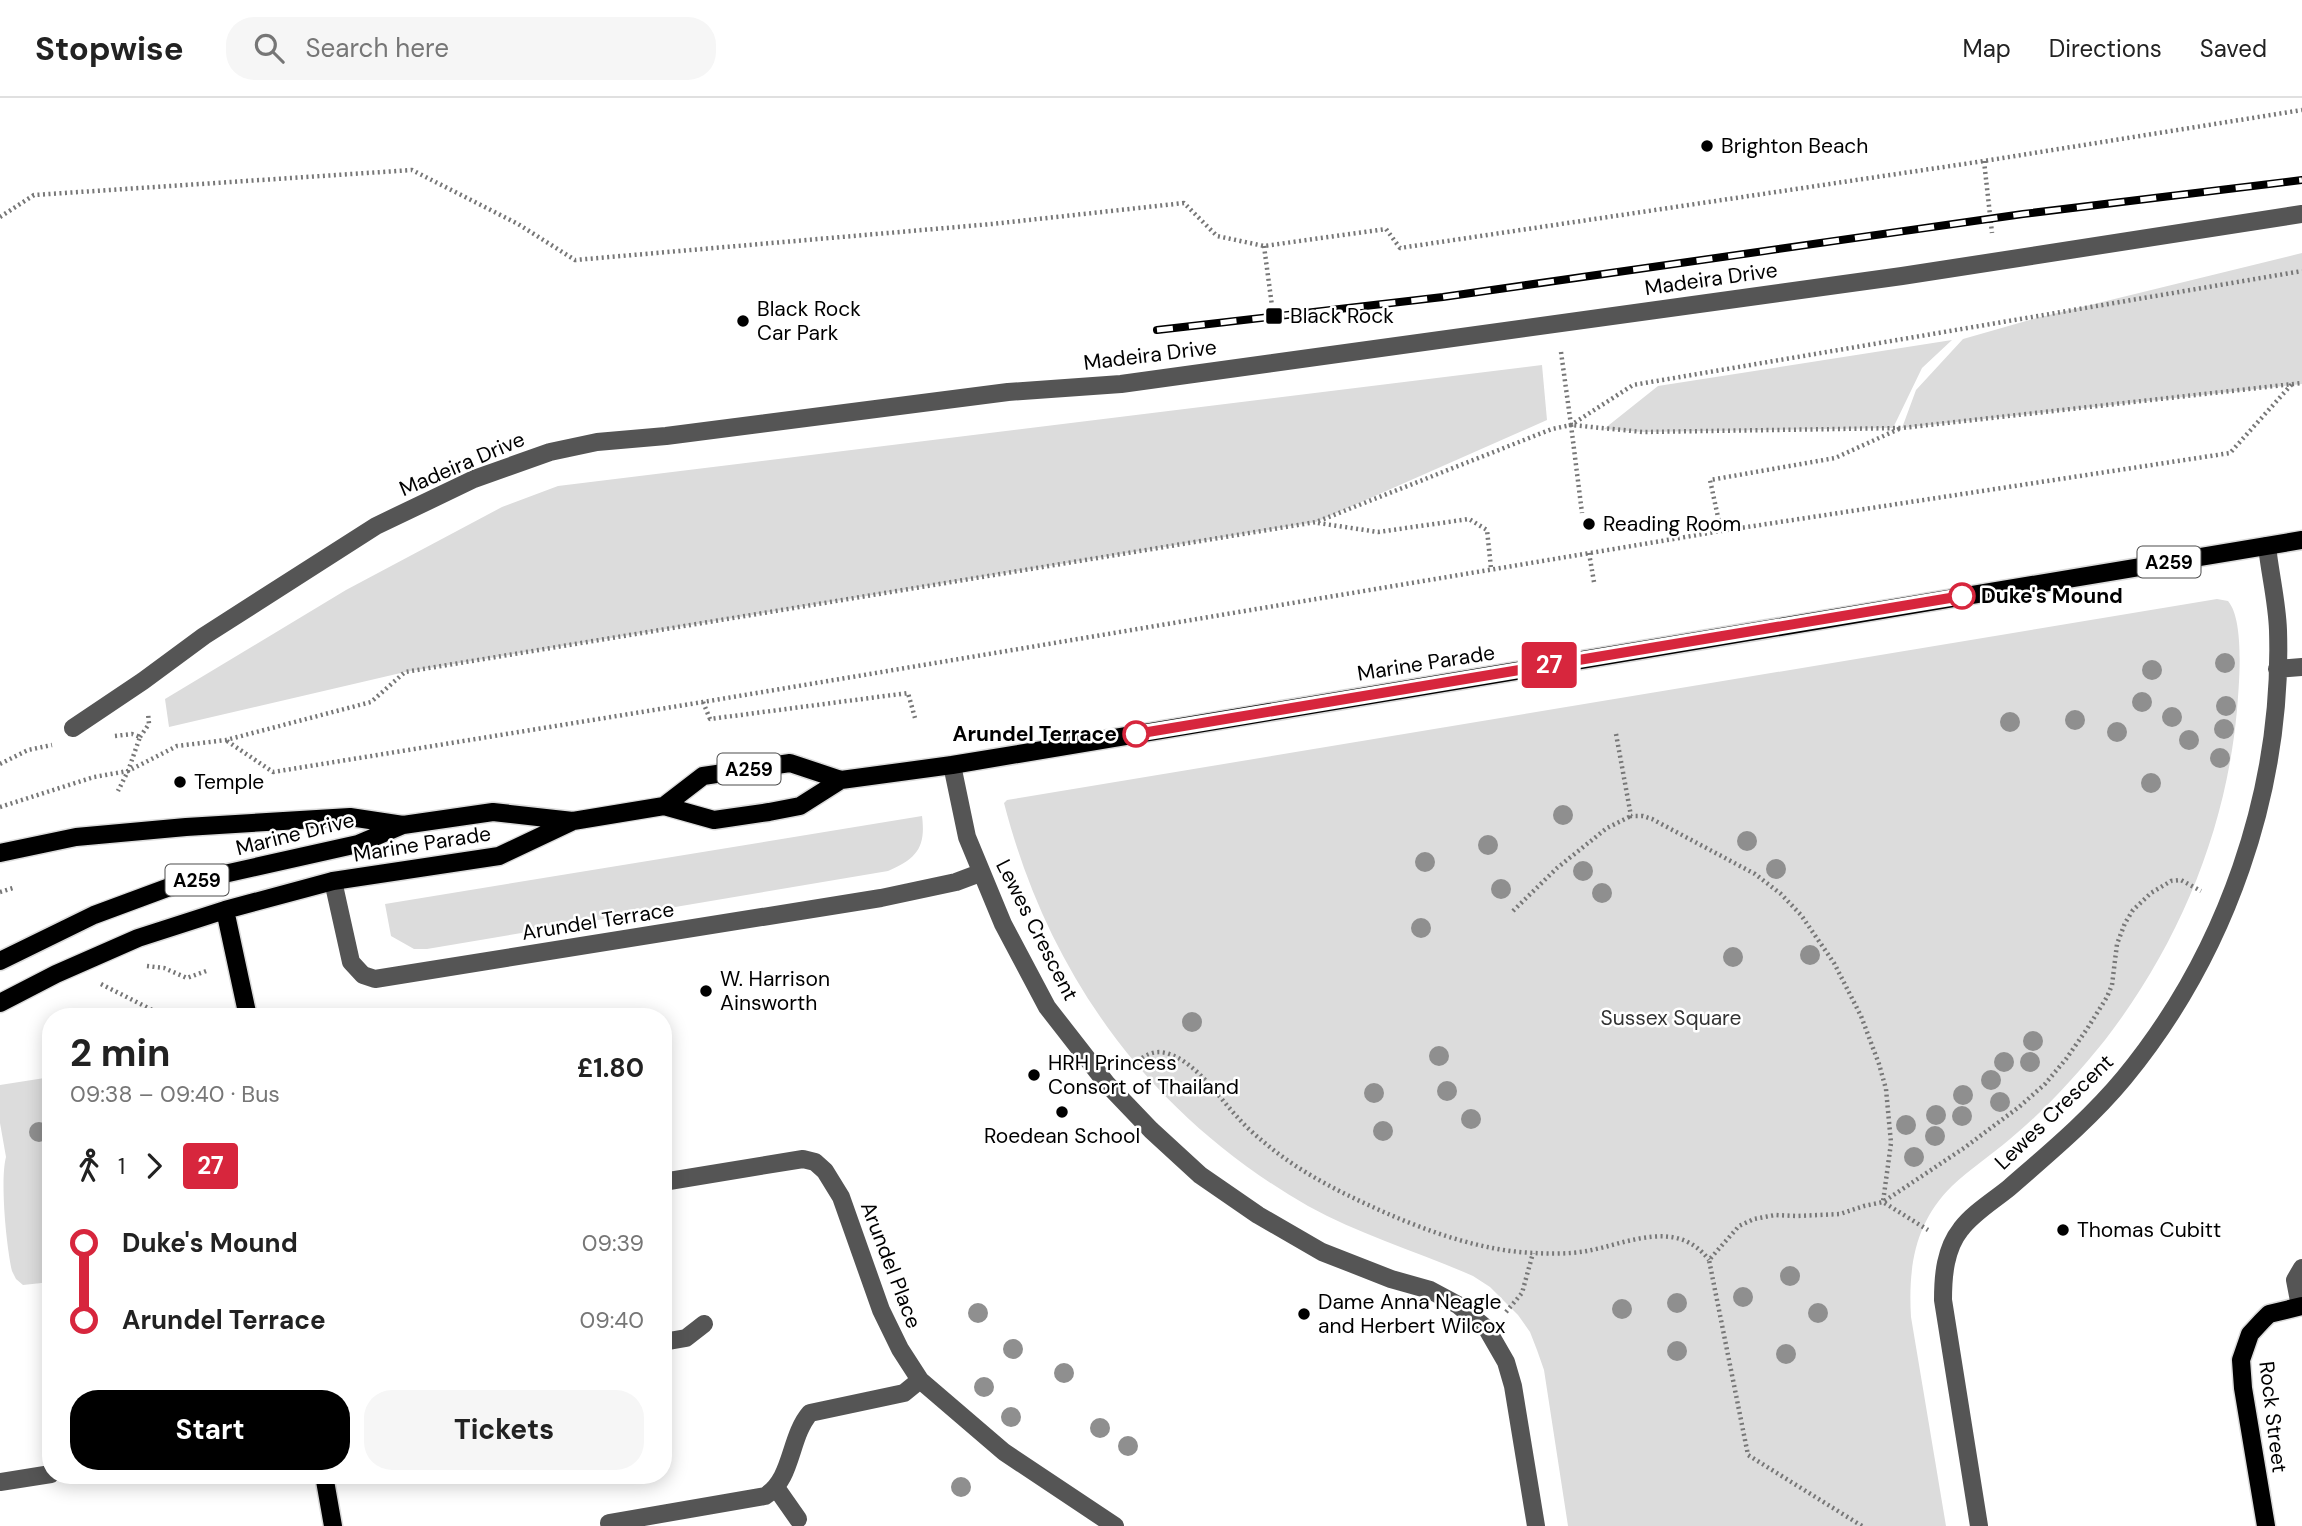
<!DOCTYPE html>
<meta charset="utf-8">
<style>
:root{--surface:#fff;--page:#f6f6f6;--text:#222;--muted:#767676;--line:#e0e0e0;--accent:#000}
body{margin:0;font-family:"DM Sans",sans-serif;background:var(--page);color:var(--text);height:100vh;display:flex;flex-direction:column;font-size:26px;white-space:nowrap}
*{box-sizing:border-box;margin:0}
p{font-size:23px;color:var(--muted)}
.icon{flex:none;width:38px;height:38px;fill:none;stroke:currentColor;stroke-width:2;stroke-linecap:round;stroke-linejoin:round}
.map{position:relative;flex:1;overflow:hidden}
.sheet{position:absolute;left:42px;top:910px;width:630px;height:476px;display:flex;flex-direction:column;background:var(--surface);border-radius:28px;box-shadow:0 4px 18px #0003}
.sheet>*{flex:none}
.badge{padding:0 14px;border-radius:5px;font-size:24px;line-height:46px}
.map>.badge{position:absolute;translate:-50% -50%;box-shadow:0 0 0 4px #fff}
.legs{display:flex;align-items:center;gap:10px;height:77px;padding:0 28px;font-size:23px}
.legs p{margin-inline-start:auto}
.summary{display:flex;align-items:center;justify-content:space-between;height:119px;padding:0 28px}
h1{font-size:38px;font-weight:700;line-height:52px}
.cta{display:flex;gap:14px;margin-top:auto;padding:14px 28px}
.cta a{flex:1;height:80px;border-radius:28px;background:var(--accent);color:#fff;font-size:28px;font-weight:700;line-height:80px;text-align:center}
.cta a+a{background:var(--page);color:var(--text)}
ul{padding:0 28px;list-style:none}
li{display:flex;align-items:center;gap:24px;height:77px;font-size:26px}
li i{display:grid;place-items:center;width:10px;height:100%;margin:0 9px;background:currentColor}
li i::after{content:'';width:18px;height:18px;margin:-9px;border:5px solid;border-radius:50%;background:var(--surface)}
li p{margin-inline-start:auto}
li:first-child i{background:linear-gradient(#0000 50%,currentColor 0)}
li:last-child i{background:linear-gradient(currentColor 50%,#0000 0)}
header{display:flex;align-items:center;gap:42px;box-sizing:border-box;height:98px;padding:0 35px;background:var(--surface);border-bottom:2px solid var(--line)}
header strong{font-size:33px}
nav{display:flex;gap:38px;margin-inline-start:auto;font-size:24px}
.search{width:490px;height:63px;background:var(--page);display:flex;align-items:center;gap:18px;box-sizing:border-box;padding:0 24px;border-radius:28px;color:var(--muted);font-size:26px}
.map>svg:first-child{display:block}
.green{fill:#dcdcdc}
.lines{fill:none;stroke-linecap:round;stroke-linejoin:round}
.major-casing{stroke:#dbdbdb;stroke-width:21}
.path{stroke:#777;stroke-width:4.5;stroke-dasharray:2 3.5;stroke-linecap:butt}
.minor{stroke:#555;stroke-width:18}
.major{stroke:#000;stroke-width:18}
.rail-casing{stroke:#000;stroke-width:8}
.rail{stroke:#fff;stroke-width:5;stroke-dasharray:16;stroke-linecap:butt}
.tree{fill:#8f8f8f}
.line-1-casing{stroke:#fff;stroke-width:16}
.line-1{stroke:#d7263d;stroke-width:10}
.poi-dot{fill:#000;stroke:#fff;stroke-width:2.5}
.stop-1-dot{fill:#fff;stroke:#d7263d;stroke-width:3.5}
.labels{text-anchor:middle;stroke-width:5;stroke-linejoin:round;paint-order:stroke}
.shield{fill:#fff;stroke:#4c4c4c;stroke-width:2}
.shield-label{font-size:19px;font-weight:bold;fill:#000}
.poi-label{font-size:21px;fill:#000;stroke:#fff;text-anchor:start}
.street-label{font-size:21px;fill:#000;stroke:#fff}
.stop-label{font-size:21px;font-weight:bold;fill:#000;stroke:#fff;text-anchor:start}
.park-label{font-size:21px;fill:#333;stroke:#fff}
</style>
<header>
<strong>Stopwise</strong>
<div class="search"><svg class="icon" aria-label="search" viewBox="0 0 24 24"><circle cx="10" cy="10" r="6"/><path d="M15 15l6 6"/></svg>Search here</div>
<nav><a>Map</a><a>Directions</a><a>Saved</a></nav>
</header>
<div class="map">
<svg width="2302" height="1428" viewBox="0 0 2302 1428">
<rect width="100%" height="100%" fill="#fff"/>
<path class="green" d="M2302,155v131l-400,44 14,-38 47,-51 74,-21z
M1952,242l-30,28 -29,60 -250,4 -39,-3 54,-43z
M1542,267l5,55 -231,102 -911,150 -236,55 -4,-28 181,-109 156,-83 56,-21z
M2217,501l11,2c17,20 11,84 9,109 -11,121 -58,234 -132,330 -29,36 -60,70 -95,99 -19,16 -40,30 -58,47 -37,36 -44,81 -41,131l35,209h-378l-24,-156 -7,-20 -7,-18 -12,-17 -28,-28 -17,-11c-54,-24 -113,-41 -165,-70 -157,-90 -259,-229 -304,-403l3,-3z
M922,718c4,31 -5,43 -34,55l-461,78h-13l-23,-13 -6,-32z
M51,979v205l-28,3 -7,-6 -4,-8c-6,-27 -12,-91 -6,-114l-6,-34v-38z"/>
<g class="lines">
<g class="major-casing">
<path id="major" d="M664,708l39,-30 87,-13 51,17
M0,755l76,-16 110,-10 164,-10 53,8
M225,812l23,107
M0,863l94,-46 81,-30 183,-41 45,-19 90,-13 80,9
M0,905l56,-29 82,-36 87,-28 108,-29 166,-25 74,-35 91,-15 50,14 55,-8 31,-6 41,-26 111,-15 1350,-225
M324,1377l9,51
M2266,1428l-23,-138 -2,-28 9,-26 12,-13 7,-7 33,-8"/>
</g>
<path class="path" d="M1984,63l8,72
M0,119l34,-22 378,-25 106,54 57,36 417,-36 192,-21 33,33 47,10 122,-17 14,19 584,-87 318,-51
M1264,148l8,60
M1561,254l10,73 72,7 259,-4 400,-45
M1571,327l11,88
M1318,425l60,9 91,-13 18,11 4,38
M1721,433l-11,-51 125,-22 66,-30
M1589,455l5,29
M703,604l7,17 198,-26 7,25
M1616,636l15,82h12l9,3 103,55 26,20 20,21 33,48 27,53 18,48 7,25 5,54 -8,59 45,28
M115,638l17,-2 8,3 -12,34 -10,20
M140,639l9,-13 -1,-11
M227,643l46,31 430,-70 1018,-171 509,-78 62,-69
M0,666l28,-14 24,-5
M0,709l94,-30 34,-6 49,-25 49,-6 145,-38 34,-30 911,-150 236,-93 19,-4 62,-40 669,-114
M0,794l13,-4
M1513,813l44,-43 50,-40 24,-12
M147,868l17,2 23,10 22,-8
M101,886l65,33
M1129,970c12,-9 21,-19 37,-15 31,9 52,44 74,67 9,10 20,19 31,28 35,28 75,47 115,65 46,20 98,38 148,40 17,1 36,1 53,-2 42,-8 90,-33 122,9
M1506,1214l16,-19 11,-40
M1862,1428l-114,-71 -39,-195 30,-34 15,-7 21,-4 22,1 43,-2 24,-8 19,-4 81,-54 55,-41 26,-23 21,-25 21,-30 20,-32 5,-12 5,-41 8,-21 8,-13 18,-17 20,-12 10,-1 20,11"/>
<path class="minor" d="M2277,571l25,-2
M73,630l70,-47 61,-45 172,-110 98,-47 76,-27 47,-10 69,-6 342,-44 113,-8 781,-108 400,-62
M952,667l15,72 36,87 44,83 60,77 44,46 49,45 58,40 64,37 69,27 39,11 28,15 29,24 19,33 7,24 23,140
M333,783l18,81 12,13 12,4 506,-81 75,-16 24,-9
M663,1084l140,-23 12,3 10,9 16,26 40,113 19,39 20,31 84,72 111,74
M2300,1208l-5,-26 7,-12
M663,1244l23,-4 18,-14
M0,1384l51,-8
M777,1391l21,30
M609,1425l156,-27c28,-17 24,-59 45,-83l94,-20 16,-13
M1979,1428l-36,-226c0,-24 2,-51 18,-71 12,-16 32,-28 48,-41 40,-35 81,-69 115,-110 102,-124 159,-287 154,-448 -1,-28 -8,-56 -11,-84"/>
<use href="#major" class="major"/>
<g class="rail-casing">
<path id="rail" d="M1157,232l286,-33 580,-83 279,-34"/>
</g>
<use href="#rail" class="rail"/>
</g>
<g class="tree">
<circle cx="2225" cy="565" r="10"/>
<circle cx="2152" cy="572" r="10"/>
<circle cx="2142" cy="604" r="10"/>
<circle cx="2226" cy="608" r="10"/>
<circle cx="2172" cy="619" r="10"/>
<circle cx="2075" cy="622" r="10"/>
<circle cx="2010" cy="624" r="10"/>
<circle cx="2224" cy="631" r="10"/>
<circle cx="2117" cy="634" r="10"/>
<circle cx="2189" cy="642" r="10"/>
<circle cx="2220" cy="660" r="10"/>
<circle cx="2151" cy="685" r="10"/>
<circle cx="1563" cy="717" r="10"/>
<circle cx="1747" cy="743" r="10"/>
<circle cx="1488" cy="747" r="10"/>
<circle cx="1425" cy="764" r="10"/>
<circle cx="1776" cy="771" r="10"/>
<circle cx="1583" cy="773" r="10"/>
<circle cx="1501" cy="791" r="10"/>
<circle cx="1602" cy="795" r="10"/>
<circle cx="1421" cy="830" r="10"/>
<circle cx="1810" cy="857" r="10"/>
<circle cx="1733" cy="859" r="10"/>
<circle cx="1192" cy="924" r="10"/>
<circle cx="2033" cy="943" r="10"/>
<circle cx="1439" cy="958" r="10"/>
<circle cx="2004" cy="964" r="10"/>
<circle cx="2030" cy="964" r="10"/>
<circle cx="1991" cy="982" r="10"/>
<circle cx="1447" cy="993" r="10"/>
<circle cx="1374" cy="995" r="10"/>
<circle cx="1963" cy="997" r="10"/>
<circle cx="2000" cy="1004" r="10"/>
<circle cx="1936" cy="1017" r="10"/>
<circle cx="1962" cy="1018" r="10"/>
<circle cx="1471" cy="1021" r="10"/>
<circle cx="1906" cy="1027" r="10"/>
<circle cx="1383" cy="1033" r="10"/>
<circle cx="39" cy="1034" r="10"/>
<circle cx="1935" cy="1038" r="10"/>
<circle cx="1914" cy="1059" r="10"/>
<circle cx="1790" cy="1178" r="10"/>
<circle cx="1743" cy="1199" r="10"/>
<circle cx="1677" cy="1205" r="10"/>
<circle cx="1622" cy="1211" r="10"/>
<circle cx="978" cy="1215" r="10"/>
<circle cx="1818" cy="1215" r="10"/>
<circle cx="1013" cy="1251" r="10"/>
<circle cx="1677" cy="1253" r="10"/>
<circle cx="1786" cy="1256" r="10"/>
<circle cx="1064" cy="1275" r="10"/>
<circle cx="984" cy="1289" r="10"/>
<circle cx="1011" cy="1319" r="10"/>
<circle cx="1100" cy="1330" r="10"/>
<circle cx="1128" cy="1348" r="10"/>
<circle cx="961" cy="1389" r="10"/>
</g>
<g class="lines">
<g class="line-1-casing">
<path id="line-1" d="M1136,636l826,-138"/>
</g>
<use href="#line-1" class="line-1"/>
</g>
<g class="poi-dot">
<circle cx="1707" cy="48" r="7"/>
<rect x="1265" y="209" width="18" height="18" rx="3.5"/>
<circle cx="743" cy="223" r="7"/>
<circle cx="1589" cy="426" r="7"/>
<circle cx="180" cy="684" r="7"/>
<circle cx="706" cy="893" r="7"/>
<circle cx="1034" cy="977" r="7"/>
<circle cx="1062" cy="1014" r="7"/>
<circle cx="2063" cy="1132" r="7"/>
<circle cx="1304" cy="1216" r="7"/>
</g>
<g class="stop-1-dot">
<circle cx="1962" cy="498" r="12"/>
<circle cx="1136" cy="636" r="12"/>
</g>
<g class="labels">
<g class="shield">
<rect x="2137.5" y="448.5" width="63" height="31" rx="5"/>
<rect x="717.5" y="655.5" width="63" height="31" rx="5"/>
<rect x="165.5" y="766.5" width="63" height="31" rx="5"/>
</g>
<g class="shield-label">
<text x="2169" y="471">A259</text>
<text x="749" y="678">A259</text>
<text x="197" y="789">A259</text>
</g>
<g class="poi-label">
<text x="1721" y="55">Brighton Beach</text>
<text x="757" y="218">Black Rock<tspan x="757" dy="24">Car Park</tspan></text>
<text x="1290" y="225">Black Rock</text>
<text x="1603" y="433">Reading Room</text>
<text x="194" y="691">Temple</text>
<text x="720" y="888">W. Harrison<tspan x="720" dy="24">Ainsworth</tspan></text>
<text x="1048" y="972">HRH Princess<tspan x="1048" dy="24">Consort of Thailand</tspan></text>
<text x="1062" y="1045" text-anchor="middle">Roedean School</text>
<text x="2077" y="1139">Thomas Cubitt</text>
<text x="1318" y="1211">Dame Anna Neagle<tspan x="1318" dy="24">and Herbert Wilcox</tspan></text>
</g>
<g class="street-label">
<text transform="translate(1711 181) rotate(-8)" y="7">Madeira Drive</text>
<text transform="translate(1150 257) rotate(-7)" y="7">Madeira Drive</text>
<text transform="translate(462 366) rotate(-23)" y="7">Madeira Drive</text>
<text transform="translate(1426 565) rotate(-9)" y="7">Marine Parade</text>
<text transform="translate(295 736) rotate(-14)" y="7">Marine Drive</text>
<text transform="translate(422 746) rotate(-9)" y="7">Marine Parade</text>
<text transform="translate(598 823) rotate(-9)" y="7">Arundel Terrace</text>
<text transform="translate(1037 832) rotate(63)" y="7">Lewes Crescent</text>
<text transform="translate(2054 1014) rotate(-44)" y="7">Lewes Crescent</text>
<text transform="translate(891 1167) rotate(69)" y="7">Arundel Place</text>
<text transform="translate(2273 1319) rotate(83)" y="7">Rock Street</text>
</g>
<g class="stop-label">
<text x="1981" y="505">Duke's Mound</text>
<text x="1117" y="643" text-anchor="end">Arundel Terrace</text>
</g>
<g class="park-label">
<text x="1671" y="927">Sussex Square</text>
</g>
</g>
</svg>
<b class="badge" style="left:1549px;top:567px;background:#d7263d;color:#fff">27</b>
<section class="sheet">
<div class="summary"><div><h1>2 min</h1><p>09:38 – 09:40 · Bus</p></div><b>£1.80</b></div>
<div class="legs"><svg class="icon" aria-label="walk" viewBox="0 0 24 24"><circle cx="13" cy="4" r="2"/><path d="M13 8l-2 6 4 7M11 14l-3 7M7 12l3-4h3l4 4"/></svg>1<svg class="icon" aria-label="forward" viewBox="0 0 24 24"><path d="M9 5l7 7-7 7"/></svg><b class="badge" style="background:#d7263d;color:#fff">27</b></div>
<ul>
<li><i style="color:#d7263d"></i><b>Duke's Mound</b><p>09:39</p></li>
<li><i style="color:#d7263d"></i><b>Arundel Terrace</b><p>09:40</p></li>
</ul>
<div class="cta"><a>Start</a><a>Tickets</a></div>
</section>
</div>
